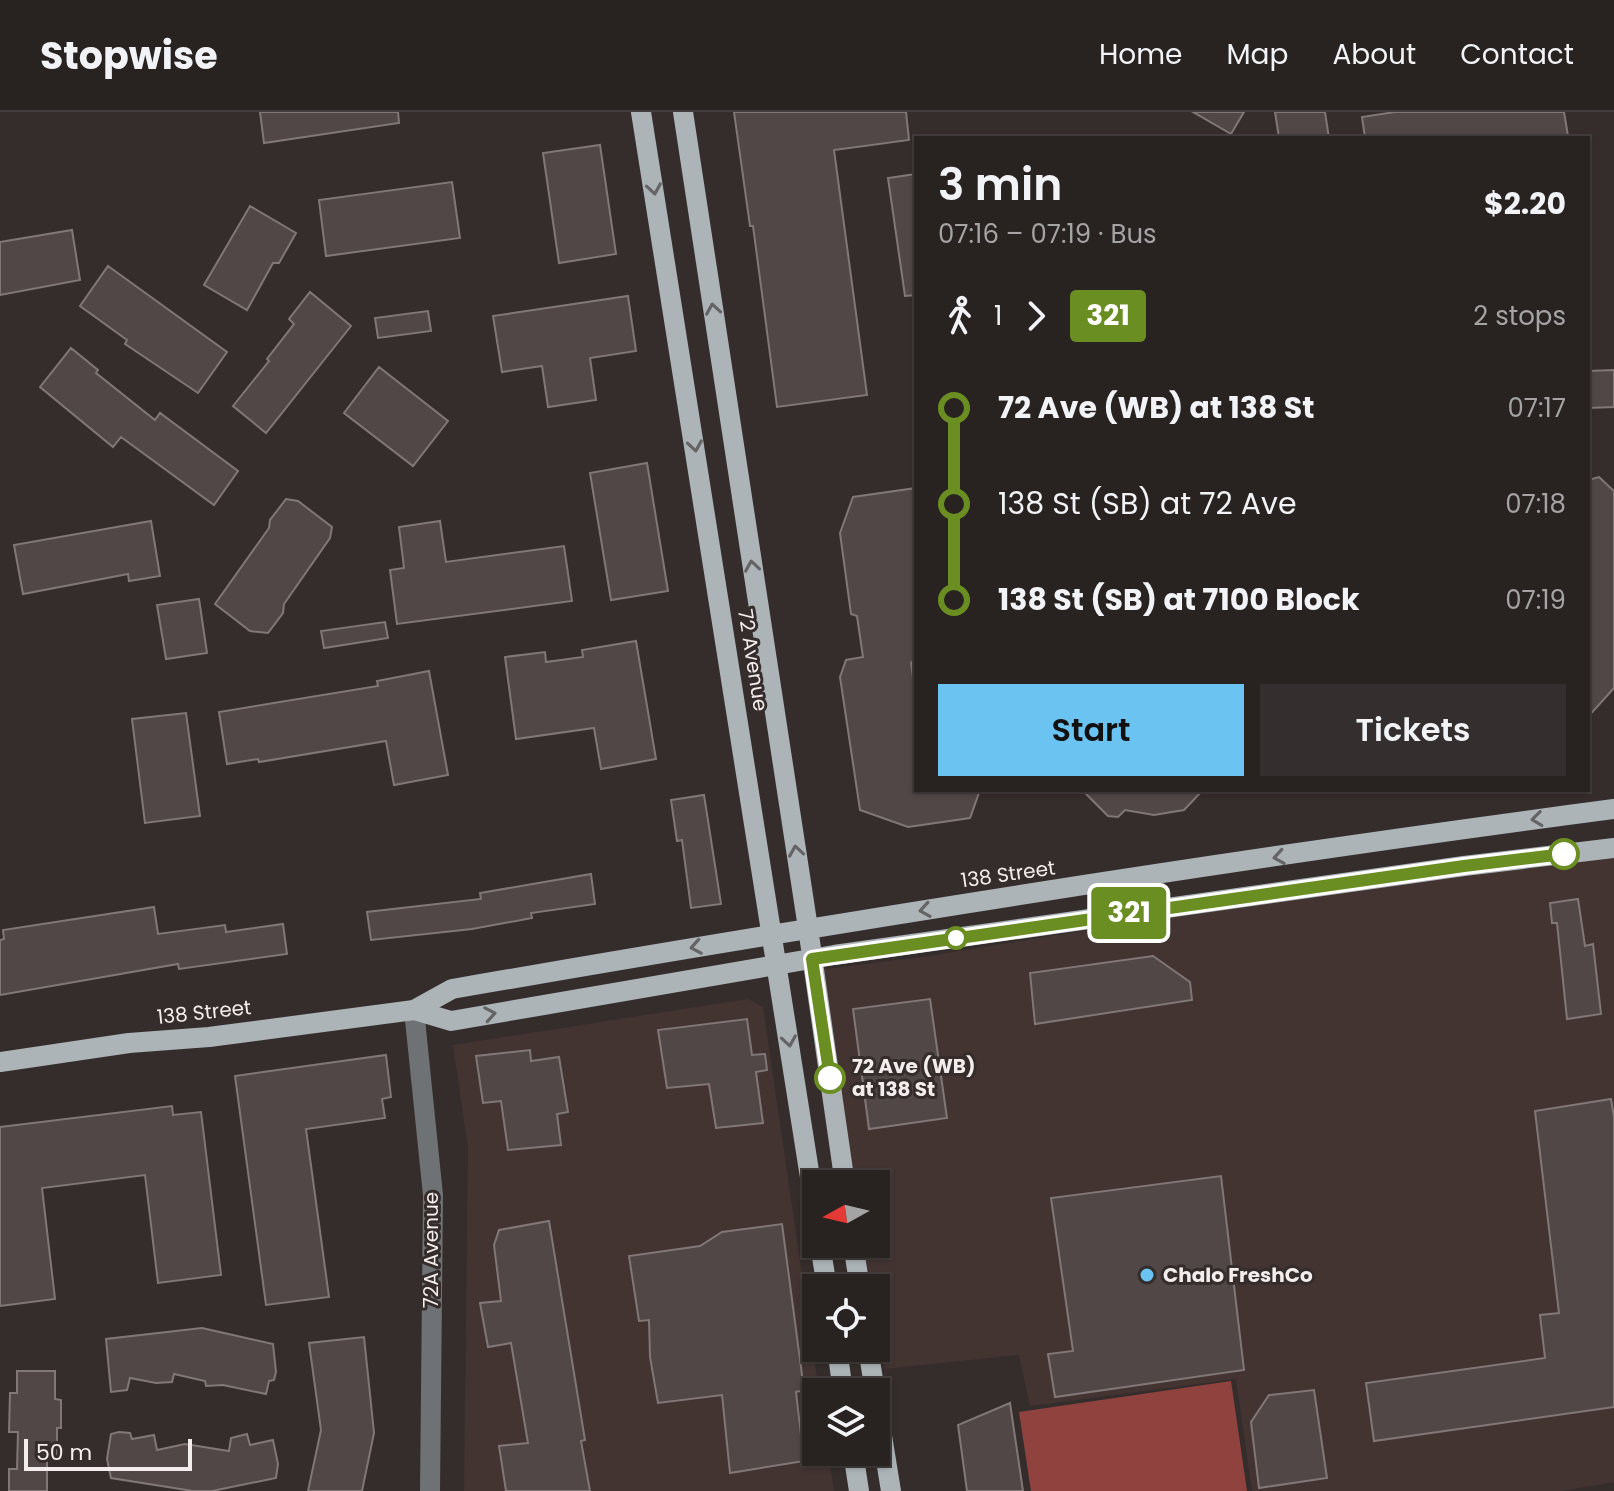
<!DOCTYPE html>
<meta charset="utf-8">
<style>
:root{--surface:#282221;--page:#342f2e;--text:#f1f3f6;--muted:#a5a4a5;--line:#443f3f;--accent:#6bc3f2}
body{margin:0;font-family:Poppins,sans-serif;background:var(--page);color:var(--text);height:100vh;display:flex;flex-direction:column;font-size:30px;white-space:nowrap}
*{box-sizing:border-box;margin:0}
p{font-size:26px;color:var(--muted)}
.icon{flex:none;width:44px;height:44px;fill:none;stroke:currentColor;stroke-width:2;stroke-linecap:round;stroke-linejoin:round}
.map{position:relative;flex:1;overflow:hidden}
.drawer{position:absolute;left:914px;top:24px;width:676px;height:656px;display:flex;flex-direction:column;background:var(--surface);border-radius:0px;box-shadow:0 2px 6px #0004,0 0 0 2px var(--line)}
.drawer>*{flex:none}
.badge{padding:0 16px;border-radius:6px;font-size:28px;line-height:52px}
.needle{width:52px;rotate:262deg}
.fabs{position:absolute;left:802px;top:1058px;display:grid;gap:16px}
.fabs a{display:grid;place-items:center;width:88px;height:88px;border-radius:0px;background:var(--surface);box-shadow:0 2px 6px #0004,0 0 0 2px var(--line);font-size:40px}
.scale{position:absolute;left:24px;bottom:20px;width:168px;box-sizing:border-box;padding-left:8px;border:4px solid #f3eeed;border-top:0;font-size:22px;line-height:28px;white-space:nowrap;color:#f3eeed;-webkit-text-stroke:6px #352d2c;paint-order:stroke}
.map>.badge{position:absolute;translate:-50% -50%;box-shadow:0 0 0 4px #fff}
.legs{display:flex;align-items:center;gap:12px;height:88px;padding:0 24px;font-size:26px}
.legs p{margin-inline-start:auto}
.summary{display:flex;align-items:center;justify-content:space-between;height:136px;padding:0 24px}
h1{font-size:44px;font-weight:600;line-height:60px}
.cta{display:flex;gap:16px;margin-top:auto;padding:16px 24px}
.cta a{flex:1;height:92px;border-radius:0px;background:var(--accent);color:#111;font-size:32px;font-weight:600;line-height:92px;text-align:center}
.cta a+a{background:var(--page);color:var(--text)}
ul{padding:0 24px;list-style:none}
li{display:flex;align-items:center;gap:28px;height:96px;font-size:30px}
li i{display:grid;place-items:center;width:12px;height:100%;margin:0 10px;background:currentColor}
li i::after{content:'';width:20px;height:20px;margin:-10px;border:6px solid;border-radius:50%;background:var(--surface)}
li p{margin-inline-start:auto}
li:first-child i{background:linear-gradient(#0000 50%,currentColor 0)}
li:last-child i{background:linear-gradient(currentColor 50%,#0000 0)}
header{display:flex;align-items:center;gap:48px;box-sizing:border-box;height:112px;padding:0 40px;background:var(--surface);border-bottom:2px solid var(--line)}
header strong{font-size:38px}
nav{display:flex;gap:44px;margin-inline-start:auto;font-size:28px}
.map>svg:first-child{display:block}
.built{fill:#433432}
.forest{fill:#90433e}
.building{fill:#504746;stroke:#817776;stroke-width:2}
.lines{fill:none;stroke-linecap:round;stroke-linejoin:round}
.minor{stroke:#6e7274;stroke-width:20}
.major{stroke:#acb4b8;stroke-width:20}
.oneway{stroke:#656364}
.line-1-casing{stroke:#fff;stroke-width:18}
.line-1{stroke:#6b8e23;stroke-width:12}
.stop-1-dot{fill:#fff;stroke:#6b8e23;stroke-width:4}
.poi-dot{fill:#6bc3f2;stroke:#352d2c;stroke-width:3}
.labels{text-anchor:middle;stroke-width:6;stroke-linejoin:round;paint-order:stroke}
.street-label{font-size:20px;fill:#f3eeed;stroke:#352d2c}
.stop-label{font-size:20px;font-weight:bold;fill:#f3eeed;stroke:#352d2c;text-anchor:start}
.poi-label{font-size:20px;font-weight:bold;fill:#f3eeed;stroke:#352d2c;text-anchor:start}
</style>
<header>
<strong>Stopwise</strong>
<nav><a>Home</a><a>Map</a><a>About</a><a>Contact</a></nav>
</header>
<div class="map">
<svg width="1614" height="1379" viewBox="0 0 1614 1379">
<rect width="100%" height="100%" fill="#352d2c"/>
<path class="built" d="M1614,732v638l-52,9h-310l-16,-112 -206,27 -11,-51 -135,14 -8,-46v-35h-6l-7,-44h13v-60h-23l-35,-214 111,-14z
M748,887l15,8 56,385h-3v60h12l6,39h-370l4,-343 -15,-103z"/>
<path class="forest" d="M1231,1269l16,110h-216l-12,-79z"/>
<path class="building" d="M260,0h138l1,11 -135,20z
M734,0h172l3,28 -75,10 33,245 -90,12 -24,-181h-3z
M1193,0h51l-13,22z
M1275,0h50l4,26h-50z
M1395,0h169l4,24 -15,2h-188l-3,-21z
M600,33l16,109 -57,9 -16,-110z
M916,62v121l-11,1 -17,-118z
M452,70l8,56 -134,18 -7,-56z
M250,94l46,27 -17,30h-6l-26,47 -43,-25z
M72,118l8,50 -80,15v-53z
M108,154l119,86 -29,41 -73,-49 2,-4 -47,-34z
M310,180l41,34 -85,107 -33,-27 36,-45 -2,-2 27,-35 -5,-5z
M628,184l8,55 -46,7 6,42 -48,7 -6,-41 -40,6 -9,-56z
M428,199l3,20 -53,7 -3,-20z
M71,236l27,22 -2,3 59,47 5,-7 78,58 -24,34 -93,-68 -8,10 -73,-60z
M379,255l69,54 -35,45 -69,-53z
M1614,258v37l-26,1v-37z
M647,351l21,128 -57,9 -21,-127z
M1599,365l15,14v197l-26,29v-237z
M916,376v169l-5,6 5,37v90h64l-10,28 -62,9 -48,-17 -20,-133 6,-17 17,-3 -6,-41 -6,-2 -11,-81 13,-36z
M286,387l12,2 34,26 -2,11 -46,66 -1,9 -15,20 -18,-2 -35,-27 54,-76 1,-8z
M151,409l9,55 -31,5 -1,-7 -105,20 -9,-49z
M440,409l6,41 118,-16 8,55 -175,23 -7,-54 14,-2 -5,-41z
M199,487l8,54 -41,6 -9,-54z
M385,510l3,16 -64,10 -3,-17z
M636,529l20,118 -55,10 -7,-41 -78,11 -11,-82 40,-5 1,10 37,-5 -1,-7z
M429,559l19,104 -54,10 -8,-44 -127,21 -1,-3 -31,5 -8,-52 159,-26 -1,-5z
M186,601l14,103 -55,7 -13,-104z
M1082,678h121l-19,20 -30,5 -29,-5 -7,7 -10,-1z
M704,683l17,109 -30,4 -9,-68 -5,1 -6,-41z
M591,762l4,30 -64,9 1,5 -60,11 -101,11 -4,-28 114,-13 -1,-6z
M1578,787l7,47 8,-2 8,70 -34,5 -10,-96h-5l-2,-20z
M154,795l4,27 67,-9 1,7 57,-8 4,30 -108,15 -1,-5 -178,31v-55l4,-1 -1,-9z
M1153,844l37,26 2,18 -157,24 -5,-51z
M930,887l17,119 -78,11 -16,-120z
M747,907l5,36 13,-1 2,16 -11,2 7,51 -47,5 -7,-44 -42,4 -9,-58z
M530,938l1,11 28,-4 9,55 -11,2 4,31 -53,5 -7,-49 -18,2 -7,-47z
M386,943l5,42 -9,2 3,19 -79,11 23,168 -63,8 -31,-229z
M1611,987l3,18v290l-240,34 -8,-58 179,-25 -5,-43 19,-2 -24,-202z
M172,994l1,9 28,-3 20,163 -63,8 -13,-108 -103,13 13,111 -55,7v-179z
M1221,1064l23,194 -189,27 -7,-43 25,-3 -22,-153z
M549,1109l36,219 -4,1 9,50h-84l-7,-45 29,-3 -17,-100 -23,4 -8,-44 21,-2 -7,-56 5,-15z
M782,1112l22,166 -8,2 8,69 -74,12 -8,-78 -64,8 -8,-46 -1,-37 -10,1 -10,-65 71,-10 22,-14z
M202,1216l71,16 3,28 -2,8 -5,1 -3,13 -43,-9 -17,1 -1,-5 -31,-7 -2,8 -16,1 -26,-5 -3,12 -16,2 -5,-53z
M364,1225l10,96 -12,58h-54l13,-61 -12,-87z
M17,1259h38v28l6,1v28h-4v28h-10v35h-38v-22h8l1,-37h-9l1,-39h7z
M1314,1278l13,88 -68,10 -8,-66 18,-27z
M1010,1291l13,88h-56l-9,-66z
M119,1320l11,1 2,6 22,-4 3,15 28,-6 44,7 2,-13 16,-4 3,11 23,-5 5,24 -2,14 -64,13h-19l-82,-13 -4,-19 4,-25z"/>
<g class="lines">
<path class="minor" d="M414,898l19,185 -3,296"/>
<path class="major" d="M641,0l175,1103
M683,0l125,816 37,256
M414,898l37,11 383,-66 630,-89 150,-18
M0,950l129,-19 80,-6 205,-27 38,-21c386,-67 773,-129 1162,-180
M820,1132l7,44
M853,1132l7,44
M837,1236l6,44
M868,1236l7,44
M876,1287l15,92
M853,1340l6,39"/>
</g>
<defs><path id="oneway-chevron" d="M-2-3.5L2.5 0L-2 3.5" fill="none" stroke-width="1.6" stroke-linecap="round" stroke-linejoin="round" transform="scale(2)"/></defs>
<g class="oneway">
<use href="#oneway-chevron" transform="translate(654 77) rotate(81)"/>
<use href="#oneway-chevron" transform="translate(713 197) rotate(-99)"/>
<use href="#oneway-chevron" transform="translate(695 334) rotate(81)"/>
<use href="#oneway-chevron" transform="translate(752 454) rotate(-99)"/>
<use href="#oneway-chevron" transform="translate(1537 707) rotate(173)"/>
<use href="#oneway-chevron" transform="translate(796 739) rotate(-99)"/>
<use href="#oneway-chevron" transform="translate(1279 745) rotate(171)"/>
<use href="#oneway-chevron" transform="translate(925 798) rotate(171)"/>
<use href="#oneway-chevron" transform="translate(696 835) rotate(170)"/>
<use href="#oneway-chevron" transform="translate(490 902) rotate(-10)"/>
<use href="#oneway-chevron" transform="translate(789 929) rotate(81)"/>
</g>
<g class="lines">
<g class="line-1-casing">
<path id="line-1" d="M830,966l-18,-119 652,-93 100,-12"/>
</g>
<use href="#line-1" class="line-1"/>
</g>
<g class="stop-1-dot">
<circle cx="1564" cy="742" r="14"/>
<circle cx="956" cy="826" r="10"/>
<circle cx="830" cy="966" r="14"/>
</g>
<circle class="poi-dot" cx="1147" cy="1163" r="8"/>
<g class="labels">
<g class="street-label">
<text transform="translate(753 548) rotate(81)" y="7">72 Avenue</text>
<text transform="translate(1008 762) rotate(-8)" y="7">138 Street</text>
<text transform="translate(204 900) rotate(-6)" y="7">138 Street</text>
<text transform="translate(431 1138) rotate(-90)" y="7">72A Avenue</text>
</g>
<g class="stop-label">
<text x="852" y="961">72 Ave (WB)<tspan x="852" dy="23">at 138 St</tspan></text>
</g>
<g class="poi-label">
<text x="1163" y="1170">Chalo FreshCo</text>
</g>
</g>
</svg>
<div class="fabs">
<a><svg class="needle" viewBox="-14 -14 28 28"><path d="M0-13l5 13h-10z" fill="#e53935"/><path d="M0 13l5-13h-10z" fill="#a5a4a5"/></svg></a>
<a><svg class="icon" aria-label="locate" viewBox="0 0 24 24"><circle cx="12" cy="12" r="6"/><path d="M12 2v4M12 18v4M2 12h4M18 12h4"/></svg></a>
<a><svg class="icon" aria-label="layers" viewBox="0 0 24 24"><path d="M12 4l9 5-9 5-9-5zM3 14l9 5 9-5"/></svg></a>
</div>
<div class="scale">50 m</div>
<b class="badge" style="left:1129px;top:801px;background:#6b8e23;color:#fff">321</b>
<section class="drawer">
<div class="summary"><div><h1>3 min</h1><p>07:16 – 07:19 · Bus</p></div><b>$2.20</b></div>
<div class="legs"><svg class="icon" aria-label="walk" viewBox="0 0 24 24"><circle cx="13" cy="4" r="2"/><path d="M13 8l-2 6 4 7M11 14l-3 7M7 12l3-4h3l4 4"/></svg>1<svg class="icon" aria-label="forward" viewBox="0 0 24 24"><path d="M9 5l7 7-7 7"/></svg><b class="badge" style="background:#6b8e23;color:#fff">321</b><p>2 stops</p></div>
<ul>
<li><i style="color:#6b8e23"></i><b>72 Ave (WB) at 138 St</b><p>07:17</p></li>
<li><i style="color:#6b8e23"></i><span>138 St (SB) at 72 Ave</span><p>07:18</p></li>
<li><i style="color:#6b8e23"></i><b>138 St (SB) at 7100 Block</b><p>07:19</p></li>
</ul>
<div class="cta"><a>Start</a><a>Tickets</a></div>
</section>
</div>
